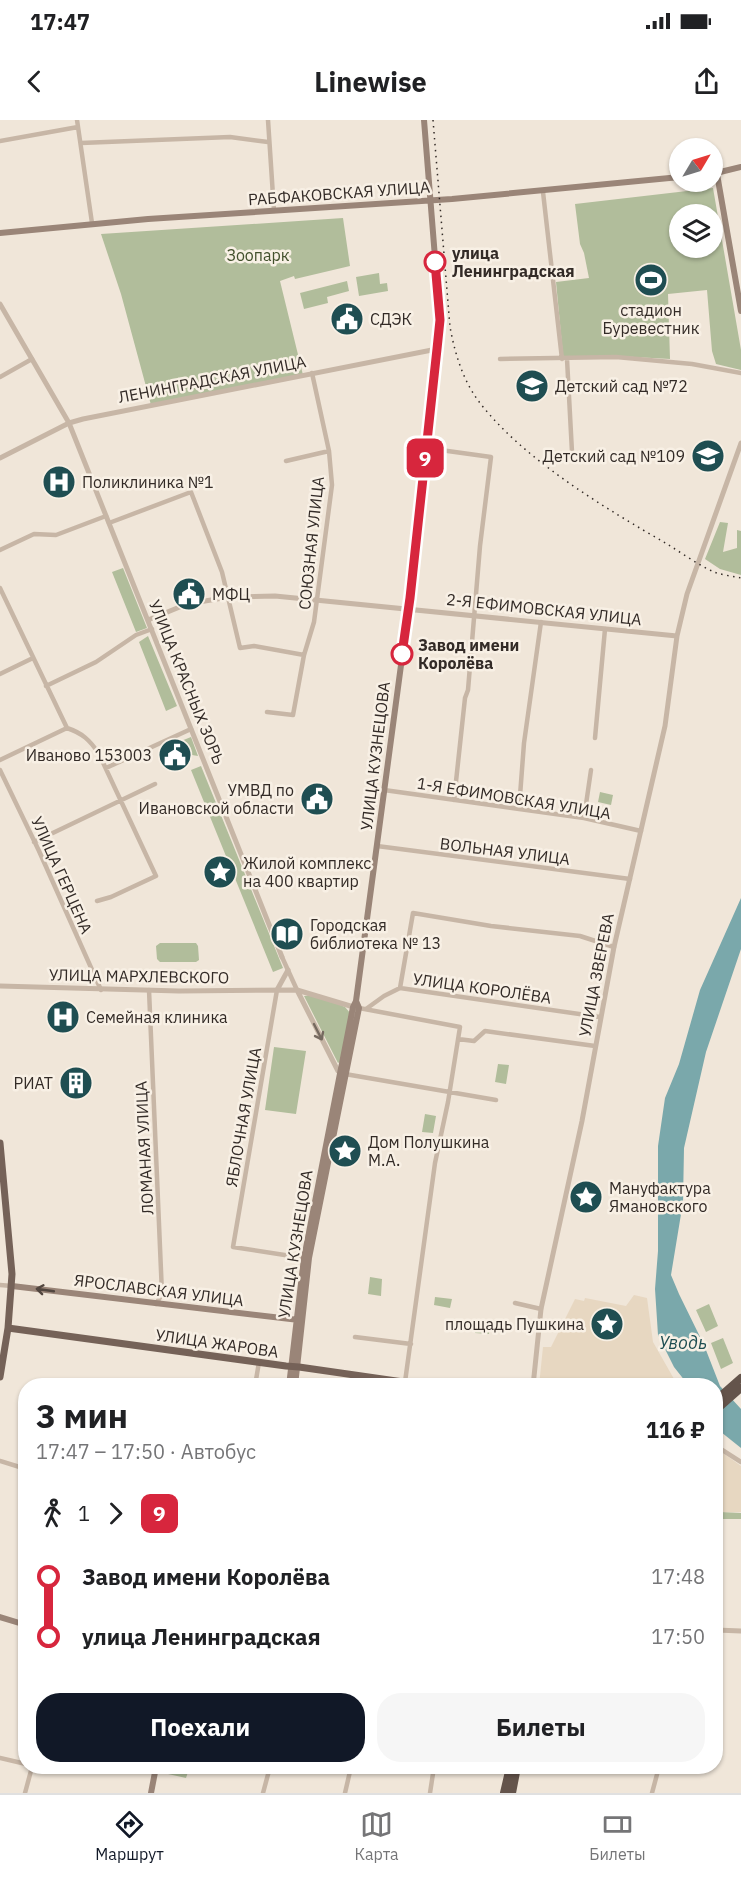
<!DOCTYPE html>
<html lang="ru">
<meta charset="utf-8">
<style>
:root{--surface:#fff;--page:#f6f6f6;--text:#202124;--muted:#757577;--line:#e0e0e0;--accent:#111827}
body{margin:0;font-family:"IBM Plex Sans",sans-serif;background:var(--page);color:var(--text);height:100vh;display:flex;flex-direction:column;font-size:22px;white-space:nowrap}
*{box-sizing:border-box;margin:0}
p{font-size:20px;color:var(--muted)}
.icon{flex:none;width:33px;height:33px;fill:none;stroke:currentColor;stroke-width:2;stroke-linecap:round;stroke-linejoin:round}
.map{position:relative;flex:1;overflow:hidden}
.sheet{position:absolute;left:18px;top:1258px;width:705px;height:396px;display:flex;flex-direction:column;background:var(--surface);border-radius:24px;box-shadow:0 2px 4px #0004}
.sheet>*{flex:none}
.badge{padding:0 12px;border-radius:9px;font-size:21px;line-height:39px}
.needle{width:39px;rotate:52deg}
.controls{position:absolute;left:669px;top:18px;display:grid;gap:12px}
.controls a{display:grid;place-items:center;width:54px;height:54px;border-radius:50%;background:var(--surface);box-shadow:0 2px 4px #0004;font-size:30px}
.map>.badge{position:absolute;translate:-50% -50%;box-shadow:0 0 0 3px #fff}
.legs{display:flex;align-items:center;gap:9px;height:66px;padding:0 18px;font-size:20px}
.legs p{margin-inline-start:auto}
.summary{display:flex;align-items:center;justify-content:space-between;height:102px;padding:0 18px}
h1{font-size:33px;font-weight:700;line-height:45px}
.button{display:flex;gap:12px;margin-top:auto;padding:12px 18px}
.button a{flex:1;height:69px;border-radius:24px;background:var(--accent);color:#fff;font-size:24px;font-weight:700;line-height:69px;text-align:center}
.button a+a{background:var(--page);color:var(--text)}
ul{padding:0 18px;list-style:none}
li{display:flex;align-items:center;gap:21px;height:60px;font-size:22px}
li i{display:grid;place-items:center;width:9px;height:100%;margin:0 8px;background:currentColor}
li i::after{content:'';width:15px;height:15px;margin:-8px;border:4px solid;border-radius:50%;background:var(--surface)}
li p{margin-inline-start:auto}
li:first-child i{background:linear-gradient(#0000 50%,currentColor 0)}
li:last-child i{background:linear-gradient(currentColor 50%,#0000 0)}
.status{display:flex;justify-content:space-between;align-items:center;height:42px;padding:0 30px;background:var(--surface);direction:ltr}
.status svg{height:16px;fill:currentColor}
header{display:flex;justify-content:space-between;align-items:center;height:78px;padding:0 18px;background:var(--surface);font-size:27px;font-weight:700}
.dock{display:flex;justify-content:space-around;align-items:center;height:84px;border-top:2px solid var(--line);background:var(--surface);font-size:16px;color:var(--muted)}
.dock a{display:grid;justify-items:center;gap:3px}
.dock .selected{color:var(--accent)}
.map>svg:first-child{display:block}
.green{fill:#b1bd9b;fill-rule:evenodd}
.plaza{fill:#e7d7c1}
.water{fill:#7aa8ab}
.lines{fill:none;stroke-linecap:round;stroke-linejoin:round}
.minor{stroke:#c7b6a6;stroke-width:4.5}
.tertiary{stroke:#c7b6a6;stroke-width:5}
.secondary{stroke:#9a8578;stroke-width:6}
.primary{stroke:#756258;stroke-width:7}
.trunk{stroke:#64544b;stroke-width:8}
.rail{stroke:#332b27;stroke-width:1.5;stroke-dasharray:1.5 4.5;stroke-linecap:butt}
.oneway{stroke:#766a60}
.oneway2{stroke:#52463f}
.line-1-casing{stroke:#fff;stroke-width:14}
.line-1{stroke:#d7263d;stroke-width:9}
.stop-1-dot{fill:#fff;stroke:#d7263d;stroke-width:3}
.labels{text-anchor:middle;stroke-width:5;stroke-linejoin:round;paint-order:stroke}
.street-label{font-size:16px;fill:#332b27;stroke:#f8f0e5}
.stop-label{font-size:16px;font-weight:bold;fill:#332b27;stroke:#f8f0e5;text-anchor:start}
.park-label{font-size:16px;fill:#42502c;stroke:#f8f0e5}
.poi-label{font-size:16px;fill:#332b27;stroke:#f8f0e5;text-anchor:start}
.water-label{font-size:18px;font-style:italic;fill:#1f4e52;stroke:#f8f0e5}
</style>
<div class="status"><b>17:47</b><svg viewBox="0 0 49 12"><path d="M0 12V9h3v3zM5 12V6h3v6zM10 12V3h3v9zM15 12V0h3v12zM26 1h20v11H26zM47 4h2v5h-2z"/></svg></div>
<header><svg class="icon" aria-label="back" viewBox="0 0 24 24"><path d="M15 5l-7 7 7 7"/></svg>Linewise<svg class="icon" aria-label="share" viewBox="0 0 24 24"><path d="M12 15V3M7 8l5-5 5 5M5 13v7h14v-7"/></svg></header>
<div class="map">
<svg width="741" height="1673" viewBox="0 0 741 1673">
<rect width="100%" height="100%" fill="#f0e6d9"/>
<path class="green" d="M713,68l28,162v20l-25,-6 -4,-13 -5,-61 -39,4 2,65 -54,-3 -49,3 -4,-4 -7,-73 33,-4 -5,-25 -4,-9 -5,-40zM680,94h32v34h-32z
M343,98l7,48 -55,13 -1,-3 -14,5 23,94 -152,30 -30,-111 -20,-60z
M379,153l1,11 7,-1 1,8 -29,5 -3,-19z
M347,161l2,10 -22,6 1,6 -24,6 -4,-16z
M720,402l8,1 -5,29 14,-4v-18l4,1v44l-21,-6 -15,-10z
M123,448l24,60 -11,4 -24,-60z
M148,516l29,70 -11,5 -27,-69z
M191,617l7,19 -12,-2 -5,-13z
M201,646l82,202 -10,4 -82,-202z
M600,672l13,3 -2,10 -13,-3z
M160,823h36l2,3 1,14 -3,2h-36l-3,-3 -1,-13z
M316,875l29,12 6,7 -10,47 -3,2 -34,-67z
M274,927l32,4 -10,63 -31,-4z
M498,944l11,1 -3,19 -11,-2z
M425,994l11,2 -3,17 -11,-1z
M370,1157l12,2 -1,17 -13,-2z
M435,1177l17,2 -2,9 -16,-3z
M709,1184l9,22 -12,6 -10,-22z
M476,1203l14,1 -1,10 -14,-1z
M723,1218l10,25 -12,6 -10,-26z
M720,1392l21,1v6h-23z
M170,1647h30l-1,4 -10,-2 -3,9 -18,-4z"/>
<path class="plaza" d="M634,1175l13,3 6,44 25,44h-139l4,-39h8l24,-48 9,2 1,-3 41,8z
M716,1328l25,18v46h-21l-4,3z"/>
<path class="water" d="M741,778v51l-35,103 -22,96 -1,54 -12,73 8,19 25,51 16,41 21,23v39l-25,-20v-42h-27l-15,-19 -16,-32 -3,-46 3,-38v-105l7,-48 14,-34 21,-74z"/>
<g class="lines">
<path class="minor" d="M77,0l15,103
M268,0l6,91
M0,21l78,-14
M81,23l149,-6 38,5
M543,72l19,167
M500,239l116,-2 76,7 49,9
M567,239l5,93
M0,257l32,-18
M426,328l65,9 -11,89 -12,144 -3,8 -11,102
M286,341l43,-10
M109,403l82,-31 31,80 18,76 14,-2 50,9
M0,430l34,-16 22,1 50,-19
M0,468l67,140c15,5 23,12 32,26l57,122 -45,21 -14,4
M0,554l33,-16
M46,566l50,-24 40,-27 16,-6
M267,592l26,3 11,-60 10,-33 18,-137 -3,-34 -17,-78
M595,618l10,-109
M0,640l67,-32
M106,648l85,-39
M0,650l39,81 62,139
M384,670l200,28 57,13
M519,689l5,-66 17,-121
M584,698l7,-48
M34,722l121,-58
M377,726l253,33
M282,837l15,33
M400,868l13,-75 78,13 89,10 34,11
M149,870l13,304 -6,10
M277,870l-44,257 71,11
M359,888l101,19 -12,75 -13,61 -30,219
M366,889l18,-13 16,-8 200,29
M458,919l16,2 11,-10 110,15
M345,954l151,26
M0,1165l12,1
M515,1183l26,6
M355,1217l56,7
M255,1266l4,-24
M716,1326l25,16
M0,1341l26,8
M0,1638l26,6
M25,1673l7,-26
M263,1673l7,-26
M345,1673l6,-26
M430,1673l4,-26
M652,1673l7,-26"/>
<path class="tertiary" d="M0,184l69,119 213,534
M0,338l69,-35 14,-4 354,-70
M148,500l39,-16 42,-7 46,-1 402,40
M0,866l179,5 118,-1 60,18
M277,870l11,-20
M297,870l41,81 3,2
M533,1266l8,-77 41,-188 32,-174 51,-221 12,-90 10,-42 54,-151
M716,1510l25,1"/>
<path class="secondary" d="M712,54l29,-7
M717,54l24,137
M0,113l148,-14 304,-20 228,-22
M12,1166l287,34
M289,1266l15,-128 49,-251 3,-6 54,-403 30,-278 -16,-200
M295,1266l14,-128 50,-250 -3,-7
M0,1497l26,8
M151,1673l5,-26"/>
<path class="primary" d="M0,1023l12,131 -4,54 -8,49
M8,1208l278,38 13,1 132,19"/>
<path class="trunk" d="M716,1280l25,-22
M716,1290l25,-22
M504,1673l6,-26
M512,1673l5,-26"/>
<path class="rail" d="M433,0l17,207c5,27 13,54 30,76 44,57 125,105 187,141 15,9 31,21 47,28 8,3 18,4 27,6"/>
</g>
<defs><path id="oneway-shaft" d="M-6 0H5M1.5-3L5.5 0L1.5 3" fill="none" stroke-width="1.6" stroke-linecap="round" stroke-linejoin="round" transform="scale(1.5)"/></defs>
<use class="oneway" href="#oneway-shaft" transform="translate(318 912) rotate(63)"/>
<use class="oneway2" href="#oneway-shaft" transform="translate(45 1170) rotate(-172)"/>
<g class="lines">
<g class="line-1-casing">
<path id="line-1" d="M402,534l8,-56 27,-249 3,-29 -5,-58"/>
</g>
<use href="#line-1" class="line-1"/>
</g>
<defs>
<g id="stadium-disc" transform="scale(1.725)"><circle r="9.5" fill="#1f4e52" stroke="#f8f0e5"/><path d="M0-5a6.5 5 0 1 0 0 10a6.5 5 0 1 0 0-10ZM-3.5-1.8h7v3.6h-7Z" fill="#fff"/></g>
<g id="civic-disc" transform="scale(1.725)"><circle r="9.5" fill="#1f4e52" stroke="#f8f0e5"/><path d="M-.6-6.5H3V-4.5H.6V-3L4-1V1h2V6H-6V1h2V-1L-.6-3ZM-1.2 2.5V6h2.4V2.5Z" fill="#fff"/></g>
<g id="school-disc" transform="scale(1.725)"><circle r="9.5" fill="#1f4e52" stroke="#f8f0e5"/><path d="M0-5L7-2L0 1L-7-2ZM-4 1L0 2.5L4 1V4Q0 6-4 4Z" fill="#fff"/></g>
<g id="hospital-disc" transform="scale(1.725)"><circle r="9.5" fill="#1f4e52" stroke="#f8f0e5"/><path d="M-5-5h3v3.5h4V-5h3V5h-3V1.5h-4V5h-3Z" fill="#fff"/></g>
<g id="sight-disc" transform="scale(1.725)"><circle r="9.5" fill="#1f4e52" stroke="#f8f0e5"/><path d="M0-6L1.8-2.2L6-1.7L2.9 1.2L3.7 5.4L0 3.3L-3.7 5.4L-2.9 1.2L-6-1.7L-1.8-2.2Z" fill="#fff"/></g>
<g id="library-disc" transform="scale(1.725)"><circle r="9.5" fill="#1f4e52" stroke="#f8f0e5"/><path d="M-6-4Q-3-5.5-.7-3.5V5Q-3 3-6 4ZM6-4Q3-5.5 .7-3.5V5Q3 3 6 4Z" fill="#fff"/></g>
<g id="building-disc" transform="scale(1.725)"><circle r="9.5" fill="#1f4e52" stroke="#f8f0e5"/><path d="M-4-6H4V6H1V3H-1V6H-4ZM-2.5-4.3h1.7v1.8h-1.7ZM.8-4.3h1.7v1.8H.8ZM-2.5-1h1.7V.8h-1.7ZM.8-1h1.7V.8H.8Z" fill="#fff"/></g>
</defs>
<g fill-rule="evenodd">
<use href="#stadium-disc" x="651" y="160"/>
<use href="#civic-disc" x="347" y="199"/>
<use href="#school-disc" x="532" y="266"/>
<use href="#school-disc" x="708" y="336"/>
<use href="#hospital-disc" x="59" y="362"/>
<use href="#civic-disc" x="189" y="474"/>
<use href="#civic-disc" x="175" y="635"/>
<use href="#civic-disc" x="317" y="679"/>
<use href="#sight-disc" x="220" y="752"/>
<use href="#library-disc" x="287" y="814"/>
<use href="#hospital-disc" x="63" y="897"/>
<use href="#building-disc" x="76" y="963"/>
<use href="#sight-disc" x="345" y="1031"/>
<use href="#sight-disc" x="586" y="1077"/>
<use href="#sight-disc" x="607" y="1204"/>
</g>
<g class="stop-1-dot">
<circle cx="435" cy="142" r="10"/>
<circle cx="402" cy="534" r="10"/>
</g>
<g class="labels">
<g class="street-label">
<text transform="translate(339 73) rotate(-4)" y="6">РАБФАКОВСКАЯ УЛИЦА</text>
<text transform="translate(212 259) rotate(-11)" y="6">ЛЕНИНГРАДСКАЯ УЛИЦА</text>
<text transform="translate(311 423) rotate(-84)" y="6">СОЮЗНАЯ УЛИЦА</text>
<text transform="translate(544 489) rotate(6)" y="6">2-Я ЕФИМОВСКАЯ УЛИЦА</text>
<text transform="translate(187 562) rotate(68)" y="6">УЛИЦА КРАСНЫХ ЗОРЬ</text>
<text transform="translate(375 636) rotate(-83)" y="6">УЛИЦА КУЗНЕЦОВА</text>
<text transform="translate(514 678) rotate(9)" y="6">1-Я ЕФИМОВСКАЯ УЛИЦА</text>
<text transform="translate(505 731) rotate(7)" y="6">ВОЛЬНАЯ УЛИЦА</text>
<text transform="translate(62 755) rotate(66)" y="6">УЛИЦА ГЕРЦЕНА</text>
<text transform="translate(596 855) rotate(-79)" y="6">УЛИЦА ЗВЕРЕВА</text>
<text transform="translate(139 856) rotate(1)" y="6">УЛИЦА МАРХЛЕВСКОГО</text>
<text transform="translate(482 868) rotate(8)" y="6">УЛИЦА КОРОЛЁВА</text>
<text transform="translate(243 997) rotate(-80)" y="6">ЯБЛОЧНАЯ УЛИЦА</text>
<text transform="translate(144 1028) rotate(-93)" y="6">ЛОМАНАЯ УЛИЦА</text>
<text transform="translate(295 1124) rotate(-81)" y="6">УЛИЦА КУЗНЕЦОВА</text>
<text transform="translate(159 1170) rotate(7)" y="6">ЯРОСЛАВСКАЯ УЛИЦА</text>
<text transform="translate(217 1223) rotate(8)" y="6">УЛИЦА ЖАРОВА</text>
</g>
<g class="stop-label">
<text x="452" y="139">улица<tspan x="452" dy="18">Ленинградская</tspan></text>
<text x="418" y="531">Завод имени<tspan x="418" dy="18">Королёва</tspan></text>
</g>
<g class="park-label">
<text x="258" y="141">Зоопарк</text>
</g>
<g class="poi-label">
<text x="651" y="196" text-anchor="middle">стадион<tspan x="651" dy="18">Буревестник</tspan></text>
<text x="370" y="205">СДЭК</text>
<text x="555" y="272">Детский сад №72</text>
<text x="685" y="342" text-anchor="end">Детский сад №109</text>
<text x="82" y="368">Поликлиника №1</text>
<text x="212" y="480">МФЦ</text>
<text x="152" y="641" text-anchor="end">Иваново 153003</text>
<text x="294" y="676" text-anchor="end">УМВД по<tspan x="294" dy="18">Ивановской области</tspan></text>
<text x="243" y="749">Жилой комплекс<tspan x="243" dy="18">на 400 квартир</tspan></text>
<text x="310" y="811">Городская<tspan x="310" dy="18">библиотека № 13</tspan></text>
<text x="86" y="903">Семейная клиника</text>
<text x="53" y="969" text-anchor="end">РИАТ</text>
<text x="368" y="1028">Дом Полушкина<tspan x="368" dy="18">М.А.</tspan></text>
<text x="609" y="1074">Мануфактура<tspan x="609" dy="18">Ямановского</tspan></text>
<text x="584" y="1210" text-anchor="end">площадь Пушкина</text>
</g>
<g class="water-label">
<text x="683" y="1229">Уводь</text>
</g>
</g>
</svg>
<div class="controls">
<a><svg class="needle" viewBox="-14 -14 28 28"><path d="M0-13l5 13h-10z" fill="#e53935"/><path d="M0 13l5-13h-10z" fill="#757577"/></svg></a>
<a><svg class="icon" aria-label="layers" viewBox="0 0 24 24"><path d="M12 4l9 5-9 5-9-5zM3 14l9 5 9-5"/></svg></a>
</div>
<b class="badge" style="left:425px;top:338px;background:#d7263d;color:#fff">9</b>
<section class="sheet">
<div class="summary"><div><h1>3 мин</h1><p>17:47 – 17:50 · Автобус</p></div><b>116 ₽</b></div>
<div class="legs"><svg class="icon" aria-label="walk" viewBox="0 0 24 24"><circle cx="13" cy="4" r="2"/><path d="M13 8l-2 6 4 7M11 14l-3 7M7 12l3-4h3l4 4"/></svg>1<svg class="icon" aria-label="forward" viewBox="0 0 24 24"><path d="M9 5l7 7-7 7"/></svg><b class="badge" style="background:#d7263d;color:#fff">9</b></div>
<ul>
<li><i style="color:#d7263d"></i><b>Завод имени Королёва</b><p>17:48</p></li>
<li><i style="color:#d7263d"></i><b>улица Ленинградская</b><p>17:50</p></li>
</ul>
<div class="button"><a>Поехали</a><a>Билеты</a></div>
</section>
</div>
<nav class="dock">
<a class="selected"><svg class="icon" aria-label="directions" viewBox="0 0 24 24"><path d="M12 3l9 9-9 9-9-9zM9 14v-3h6M13 9l2 2-2 2"/></svg>Маршрут</a>
<a><svg class="icon" aria-label="map" viewBox="0 0 24 24"><path d="M3 6l6-2 6 2 6-2v14l-6 2-6-2-6 2zM9 4v14M15 6v14"/></svg>Карта</a>
<a><svg class="icon" aria-label="tickets" viewBox="0 0 24 24"><path d="M3 7h18v10H3zM15 7v10"/></svg>Билеты</a>
</nav>
